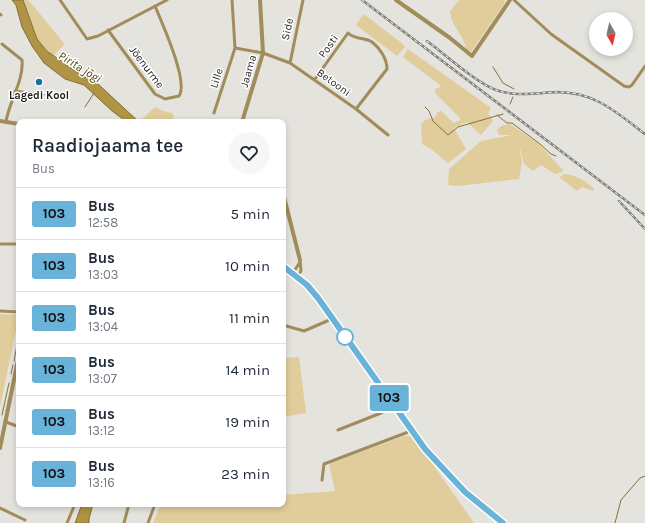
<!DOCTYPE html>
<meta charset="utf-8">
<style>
:root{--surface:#fff;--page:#f6f6f7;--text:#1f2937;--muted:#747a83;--line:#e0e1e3}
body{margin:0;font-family:Karla,sans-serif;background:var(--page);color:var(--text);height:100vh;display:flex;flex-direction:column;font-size:15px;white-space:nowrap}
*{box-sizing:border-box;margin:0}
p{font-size:13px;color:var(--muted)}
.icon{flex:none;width:22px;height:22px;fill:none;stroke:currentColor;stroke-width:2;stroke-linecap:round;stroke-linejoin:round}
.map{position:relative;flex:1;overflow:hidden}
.drawer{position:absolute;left:16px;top:119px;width:270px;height:388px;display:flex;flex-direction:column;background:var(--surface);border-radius:8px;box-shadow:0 2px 6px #0003}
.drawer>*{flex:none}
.badge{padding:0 8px;border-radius:3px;font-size:14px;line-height:26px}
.needle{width:26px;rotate:172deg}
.fabs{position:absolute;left:589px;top:12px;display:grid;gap:8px}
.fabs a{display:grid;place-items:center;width:44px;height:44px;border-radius:50%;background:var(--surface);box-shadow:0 2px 6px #0003;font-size:20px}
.map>.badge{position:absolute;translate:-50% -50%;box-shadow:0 0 0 2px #fff}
.round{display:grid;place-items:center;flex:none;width:42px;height:42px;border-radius:21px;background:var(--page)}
.overview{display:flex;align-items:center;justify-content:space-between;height:68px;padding:0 16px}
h1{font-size:19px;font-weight:600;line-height:30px}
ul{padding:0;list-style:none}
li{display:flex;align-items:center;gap:12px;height:52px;padding:0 16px;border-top:1px solid var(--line)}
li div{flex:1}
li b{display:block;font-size:15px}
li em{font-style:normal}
li .badge{min-width:44px;font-weight:700;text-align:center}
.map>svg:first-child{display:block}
.green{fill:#e0cd9b}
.water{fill:#b09345;stroke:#847038}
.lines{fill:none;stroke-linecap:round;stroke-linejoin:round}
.stream{stroke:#847038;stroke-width:1}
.minor{stroke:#a18d5a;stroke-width:3}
.tertiary{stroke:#a18d5a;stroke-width:4}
.rail-casing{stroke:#81807c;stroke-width:2.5}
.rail{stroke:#fff;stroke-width:1;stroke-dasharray:3;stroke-linecap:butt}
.line-casing{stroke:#fff;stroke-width:9}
.line{stroke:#69b3d9;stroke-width:6}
.poi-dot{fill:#1971a0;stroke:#fff;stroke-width:1.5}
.stop-dot{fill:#fff;stroke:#69b3d9;stroke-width:2}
.labels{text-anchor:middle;stroke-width:3;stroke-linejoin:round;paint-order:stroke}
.street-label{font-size:11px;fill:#1d1d1b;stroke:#fff}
.poi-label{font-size:11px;font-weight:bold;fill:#1d1d1b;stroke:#fff}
.water-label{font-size:12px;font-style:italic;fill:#544000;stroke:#fff}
</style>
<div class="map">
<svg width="645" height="523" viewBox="0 0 645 523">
<rect width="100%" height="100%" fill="#e5e3de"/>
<path class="green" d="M23,0h5l2,2 33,40 1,3 -11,11 -16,-17z
M459,0h46l-1,4 -33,48 -5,-3c-2,-14 -15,-23 -16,-38z
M365,15l38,29 2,3 -8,9 -41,-31 6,-9z
M408,49l83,59 -3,5 5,8 -12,14 -14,-13 -13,6 12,21 -18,14 -17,-14 -9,-5 -1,-20 4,-4 11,-3 1,-5 4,-1 13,12 6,-3v-2l-25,-25v-4l5,-2v-2l-37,-28z
M155,107l8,4 9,2 2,3 -2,4 3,2h-36z
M510,124l29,20 24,26 -1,2 -7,2 -14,-9 -8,6 -9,-7 -5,-20 3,18 -3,17 -61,7 -10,-1 1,-16 32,-28 31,-6h-13l-2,-5 4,-4z
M565,174c11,1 20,7 29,14v3l-12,-4 -5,4 -18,-14z
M0,314l19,1 -19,92z
M299,357l7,56 -23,4v-59z
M405,436h8l61,87h-321l8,-19h122v-9l52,-4 -6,-27z"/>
<path class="water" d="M12,0h11l14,39 10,12 28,20 22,12 42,39h-12l-15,-11 -28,-26 -19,-6 -21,-16 -12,-17 -10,-19 -6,-22z
M82,504h11l-4,15v4h-14z"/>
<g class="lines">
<path class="stream" d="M493,67l10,16 11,6
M510,104l3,-7
M85,107l9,-14
M425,107l4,4 4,10 15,14 10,-8 45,-13
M497,115l10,8h5l28,21 11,10 5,2
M18,338l1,-4
M14,361l4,-21
M11,374l2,-9
M2,415l7,-32
M615,523l6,-23 19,-22 5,-2"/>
<path class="minor" d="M60,0l27,39 11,-3 69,-36
M514,0l37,34 73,52 5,1 3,-2 13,-19
M0,14l1,1
M108,30l47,64 10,5 14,-3c10,-14 -17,-73 -24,-90
M2,44l20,16c2,21 -13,41 -16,62
M235,48l28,5 27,10 66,46 32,26
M290,63l13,-63
M315,79l33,-46c7,7 17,4 24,9 8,6 15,17 15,27l-31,40
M15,91l28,4
M214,113l21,-65 -3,-48
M0,244h19
M293,273l7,-11
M297,277l4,-6 -1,-11
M0,311l19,1
M283,325l21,6 30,-13
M6,422l13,5
M338,430l43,-17 14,-7
M322,480l2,-16 87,-33
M0,508l25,12
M67,523l8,-19
M124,523l5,-19
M148,523l7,-19"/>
<path class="tertiary" d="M396,0l54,38 22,18 38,-56
M0,121l19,3
M242,122l21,-69 -3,-53
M283,193l17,67
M283,266l24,19 12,13 106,151 40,43 38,31
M0,448l19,-93"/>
<g class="rail-casing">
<path id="rail" d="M362,0l283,215
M427,41c19,14 48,41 69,49 20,7 40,3 61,2 38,0 59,20 88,42
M619,201l26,28"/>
</g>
<use href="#rail" class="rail"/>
</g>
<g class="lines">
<g class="line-casing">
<path id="line" d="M283,266l24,19 11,13 107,151 40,43 38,31"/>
</g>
<use href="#line" class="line"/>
</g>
<circle class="poi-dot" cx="39" cy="82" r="4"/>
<circle class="stop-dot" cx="345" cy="337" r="8"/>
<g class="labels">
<g class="street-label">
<text transform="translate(287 29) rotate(-78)" y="4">Side</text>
<text transform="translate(328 46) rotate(-54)" y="4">Posti</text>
<text transform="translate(147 67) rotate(53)" y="4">Jõenurme</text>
<text transform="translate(248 71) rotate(-74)" y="4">Jaama</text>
<text transform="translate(216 78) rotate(-72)" y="4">Lille</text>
<text transform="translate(334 82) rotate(36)" y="4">Betooni</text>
</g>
<g class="poi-label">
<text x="39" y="99">Lagedi Kool</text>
</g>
<g class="water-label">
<text transform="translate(80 67) rotate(32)" y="4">Pirita jõgi</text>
</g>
</g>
</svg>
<div class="fabs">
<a><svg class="needle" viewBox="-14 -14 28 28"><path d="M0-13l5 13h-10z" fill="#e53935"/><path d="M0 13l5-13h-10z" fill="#747a83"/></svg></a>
</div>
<b class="badge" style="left:389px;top:398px;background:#69b3d9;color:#111">103</b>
<section class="drawer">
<div class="overview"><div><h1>Raadiojaama tee</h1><p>Bus</p></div><a class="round"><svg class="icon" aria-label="heart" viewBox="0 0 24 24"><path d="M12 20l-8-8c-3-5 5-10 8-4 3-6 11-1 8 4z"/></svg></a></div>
<ul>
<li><span class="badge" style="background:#69b3d9;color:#111">103</span><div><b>Bus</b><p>12:58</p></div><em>5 min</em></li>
<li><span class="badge" style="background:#69b3d9;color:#111">103</span><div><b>Bus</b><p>13:03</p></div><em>10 min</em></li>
<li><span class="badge" style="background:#69b3d9;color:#111">103</span><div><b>Bus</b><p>13:04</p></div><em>11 min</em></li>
<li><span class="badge" style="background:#69b3d9;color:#111">103</span><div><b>Bus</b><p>13:07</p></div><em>14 min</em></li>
<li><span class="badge" style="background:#69b3d9;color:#111">103</span><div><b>Bus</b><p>13:12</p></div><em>19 min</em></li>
<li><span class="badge" style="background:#69b3d9;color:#111">103</span><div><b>Bus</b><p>13:16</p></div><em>23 min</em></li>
</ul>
</section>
</div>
